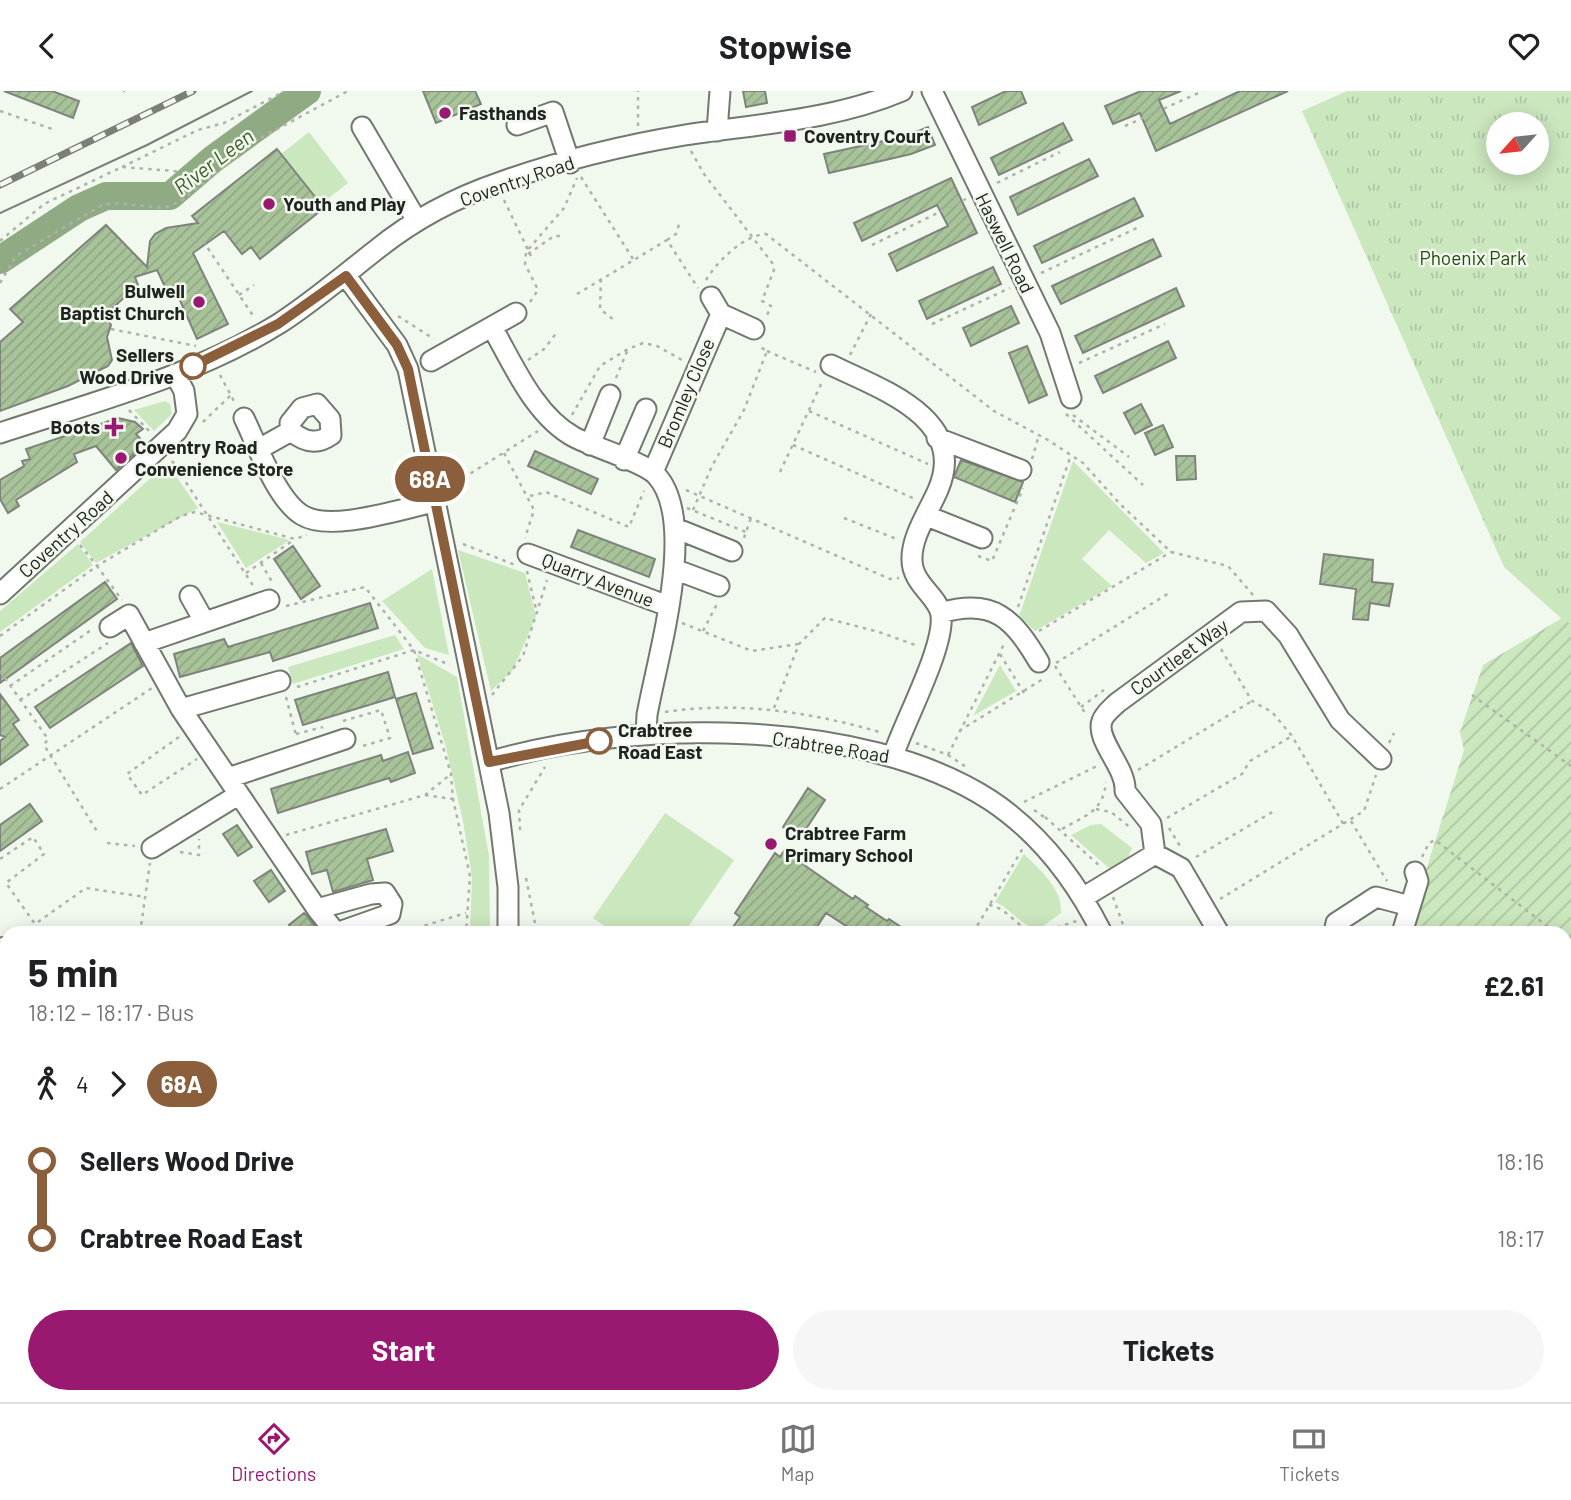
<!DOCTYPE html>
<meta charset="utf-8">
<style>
:root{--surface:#fff;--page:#f6f6f6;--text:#202124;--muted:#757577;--line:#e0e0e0;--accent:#991970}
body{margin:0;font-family:Barlow,sans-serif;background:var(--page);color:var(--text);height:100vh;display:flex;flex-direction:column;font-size:26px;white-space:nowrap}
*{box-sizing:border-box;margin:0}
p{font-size:23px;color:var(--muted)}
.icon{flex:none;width:38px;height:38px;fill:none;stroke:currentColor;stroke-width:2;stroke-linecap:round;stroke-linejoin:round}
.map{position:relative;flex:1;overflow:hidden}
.panel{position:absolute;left:0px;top:835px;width:1572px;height:478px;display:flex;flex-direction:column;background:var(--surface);border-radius:21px 21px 0 0;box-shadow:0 4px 18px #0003}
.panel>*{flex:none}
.badge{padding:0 14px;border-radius:23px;font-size:24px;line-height:46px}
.needle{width:46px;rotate:243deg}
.controls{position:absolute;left:1486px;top:21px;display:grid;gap:14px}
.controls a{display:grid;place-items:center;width:63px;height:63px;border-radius:50%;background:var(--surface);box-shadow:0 4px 18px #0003;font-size:35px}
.map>.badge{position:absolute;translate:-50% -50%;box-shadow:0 0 0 4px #fff}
.legs{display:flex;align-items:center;gap:10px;height:77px;padding:0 28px;font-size:23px}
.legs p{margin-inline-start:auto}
.head{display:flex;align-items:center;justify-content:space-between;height:119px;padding:0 28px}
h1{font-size:38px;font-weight:700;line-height:52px}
.button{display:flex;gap:14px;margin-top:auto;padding:14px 28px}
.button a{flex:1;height:80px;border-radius:42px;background:var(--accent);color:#fff;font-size:28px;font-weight:700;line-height:80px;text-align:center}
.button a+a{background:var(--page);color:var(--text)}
ul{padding:0 28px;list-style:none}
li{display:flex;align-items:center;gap:24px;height:77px;font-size:26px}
li i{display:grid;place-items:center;width:10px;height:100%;margin:0 9px;background:currentColor}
li i::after{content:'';width:18px;height:18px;margin:-9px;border:5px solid;border-radius:50%;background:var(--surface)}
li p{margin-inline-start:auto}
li:first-child i{background:linear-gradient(#0000 50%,currentColor 0)}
li:last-child i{background:linear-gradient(currentColor 50%,#0000 0)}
header{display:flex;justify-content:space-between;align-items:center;height:91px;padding:0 28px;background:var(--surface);font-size:32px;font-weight:700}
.tabs{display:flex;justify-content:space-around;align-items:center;height:98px;border-top:2px solid var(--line);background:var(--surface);font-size:19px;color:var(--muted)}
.tabs a{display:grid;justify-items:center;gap:4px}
.tabs .active{color:var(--accent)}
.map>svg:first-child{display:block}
.grass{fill:#cbe7be}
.park{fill:url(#park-tufts);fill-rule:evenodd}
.garden{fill:url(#garden-furrows)}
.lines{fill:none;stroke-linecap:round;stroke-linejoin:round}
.river{stroke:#90aa83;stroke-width:28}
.building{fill:url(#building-hatch);stroke:#7e847b;stroke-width:2}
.minor-casing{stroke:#72786f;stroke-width:23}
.path{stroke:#adb2aa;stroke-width:2.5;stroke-dasharray:3.5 5;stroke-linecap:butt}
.minor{stroke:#fff;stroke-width:19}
.tram{stroke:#7a7f78;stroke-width:2}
.rail-casing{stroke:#7a7f78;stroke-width:7}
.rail{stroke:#f1f8ee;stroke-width:4.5;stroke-dasharray:13;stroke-linecap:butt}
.line-1-casing{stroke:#fff;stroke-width:16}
.line-1{stroke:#8b5e3c;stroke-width:10}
.poi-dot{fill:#991970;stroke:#f1f8ee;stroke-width:2.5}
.stop-1-dot{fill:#fff;stroke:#8b5e3c;stroke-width:3.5}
.labels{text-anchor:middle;stroke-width:5;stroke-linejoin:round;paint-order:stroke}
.poi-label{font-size:19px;font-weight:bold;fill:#20231f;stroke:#f1f8ee;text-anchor:start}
.street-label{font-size:19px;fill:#20231f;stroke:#f1f8ee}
.park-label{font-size:19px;fill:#26480e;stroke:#f1f8ee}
.stop-label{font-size:19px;font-weight:bold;fill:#20231f;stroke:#f1f8ee;text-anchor:end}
.water-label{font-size:21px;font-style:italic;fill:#3c5f27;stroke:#f1f8ee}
</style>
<header><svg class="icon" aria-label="back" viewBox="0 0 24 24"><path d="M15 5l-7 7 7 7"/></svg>Stopwise<svg class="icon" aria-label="heart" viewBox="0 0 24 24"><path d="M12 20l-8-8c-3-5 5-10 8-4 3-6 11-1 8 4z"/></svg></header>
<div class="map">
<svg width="1571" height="1311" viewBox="0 0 1571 1311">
<defs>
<pattern id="park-tufts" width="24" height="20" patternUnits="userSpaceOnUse" patternTransform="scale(1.75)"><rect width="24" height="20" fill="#cbe7be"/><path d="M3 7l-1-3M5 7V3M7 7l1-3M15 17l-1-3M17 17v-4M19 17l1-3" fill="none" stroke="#aec6a3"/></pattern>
<pattern id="garden-furrows" width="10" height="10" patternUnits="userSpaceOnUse" patternTransform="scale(1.75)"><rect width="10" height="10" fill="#cbe7be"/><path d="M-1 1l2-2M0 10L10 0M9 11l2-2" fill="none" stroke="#aec6a3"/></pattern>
<pattern id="building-hatch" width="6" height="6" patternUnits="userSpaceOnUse" patternTransform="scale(1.75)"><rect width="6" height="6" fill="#a8c39a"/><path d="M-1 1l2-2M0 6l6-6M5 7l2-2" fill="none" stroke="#90a784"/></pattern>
</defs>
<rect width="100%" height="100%" fill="#f1f8ee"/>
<path class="grass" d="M309,41l39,51 -27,21 -40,-50z
M165,310l5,3 2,10 -18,17 -20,-21z
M1073,370l91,92 -18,10 -37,-33 -27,29 30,27 -77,45 -16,-15z
M167,372l31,45 -102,55 -16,-21z
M217,431l73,18 -44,28z
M78,453l15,21 -93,67v-21z
M458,459l67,23 11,43 -23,54 -22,21z
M432,478l17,86 -24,-7 -43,-47z
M395,544l9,14 -111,35 -5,-17z
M417,563l40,23 32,179 1,76 -20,-1 2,-54 -9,-56 -18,-77z
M1000,574l16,26 -43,25z
M665,722l69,47 -50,73h-69l-22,-15z
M1101,733l31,24c-4,11 -9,19 -22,21l-39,-34 20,-10z
M1024,763c16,16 39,35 37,59l-22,16c-19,-3 -27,-20 -44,-27z"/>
<path class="park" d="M1347,0h224v536l-67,-60 -202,-456zM1498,33h38v39h-38z
M1565,1269l6,5v37h-152l4,-5h141z"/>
<path class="garden" d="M1564,526l7,10v738l-7,-5v-427h-158l58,-183 -4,-18 23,-67z"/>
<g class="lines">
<path class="river" d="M0,169l79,-52 27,-12h64l43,-37 94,-68"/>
</g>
<path class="building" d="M4,0h48l27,10 -6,17z
M423,0h52l6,13 -45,19z
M743,0h22l2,12 -21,4z
M1006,0h15l5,12 -47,22 -7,-18z
M1141,0h40l-22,9 11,24 70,-33h48l-132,60 -16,-38 -27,11 -8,-18z
M1063,32l9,17 -73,35 -8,-17z
M928,36l7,18 -24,9 -82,19 -5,-19 82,-18z
M277,58l47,59 -64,51 -9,-12 -9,7 -18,-23 -31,22 35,71 -31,15 -22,-50 -7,4 -11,-23 -22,7 3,8 -33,30 6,10 -4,12 5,23 -4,6 -40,20 -68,25v-69l23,-20 -13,-13 96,-84 41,42 3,-26 5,-7 11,-6 32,-5 -6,-7z
M1089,68l9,17 -80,39 -8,-18z
M951,87l26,55 -80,38 -8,-17 59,-28 -11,-21 -75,36 -8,-18z
M1134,107l9,18 -101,47 -8,-17z
M1153,148l8,17 -100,48 -9,-18z
M993,176l8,17 -74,35 -8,-18z
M1176,197l8,18 -101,47 -8,-17z
M1011,215l8,17 -48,23 -8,-18z
M1168,250l8,17 -73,35 -8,-17z
M1027,255l20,49 -18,8 -20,-50z
M1141,313l11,21 -17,9 -11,-21z
M118,327l17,4 8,7 -7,5 9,10 -29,26 -20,-24 -22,8 3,8 -61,38 3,6 -11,7 -8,-14v-19l24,-14 -2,-5 8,-2 -4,-10z
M1163,334l10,22 -18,8 -10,-22z
M535,360l63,28 -7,15 -63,-28z
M1176,365h19l1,23 -19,1z
M961,369l62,22 -8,20 -61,-25z
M578,439l77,29 -6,18 -78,-30z
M293,455l27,40 -19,13 -27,-40z
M1324,463l49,6 -1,22 21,2 -4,22 -19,-3 -2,17 -15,-1 3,-30 -36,-5z
M105,491l12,17 -117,84v-25z
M370,512l8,25 -105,33 -3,-9 -90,25 -6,-23 50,-15 4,8z
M131,552l12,23 -93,62 -15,-21z
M388,581l7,25 -92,28 -8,-25z
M416,602l17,55 -20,6 -17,-55z
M0,603l19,26 -6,4 15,21 -28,20v-24l5,-4 -5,-2z
M408,661l7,21 -24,9 -2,-4 -111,35 -7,-24 110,-34 2,6z
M808,697l17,12 -25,38 -17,-11z
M30,713l12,17 -42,30v-26z
M237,734l15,22 -14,9 -15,-22z
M386,738l7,22 -26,8 6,21 -40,12 -6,-22 -15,4 -6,-22z
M784,760l69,48 2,-3 13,9 -2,2 21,14 2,-2 21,14h-53l-31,-20 -13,20h-84l11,-16 -5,-4 40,-60 5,4z
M271,779l14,21 -16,11 -15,-21z
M304,822l3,3 13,17h-24l-7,-8z"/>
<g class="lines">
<g class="minor-casing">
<path id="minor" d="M932,0l118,242 21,65
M517,34l36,-13 17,51
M362,36l55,94
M717,40l3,-40
M346,185l51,69 11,24 91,444 9,74v46
M721,223l33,15
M492,236c21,37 43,89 82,110 19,10 70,25 82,38 43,46 1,183 -9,240l-1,20
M431,270l85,-48
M831,274c49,24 138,53 107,125 -9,21 -27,47 -26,70 0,24 27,37 29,55 4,32 -37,107 -48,141
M317,313l13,15 1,16c-14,10 -27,7 -40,-4l-1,-8 12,-15z
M244,327c13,27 33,82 58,97 29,18 101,-7 133,-13
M0,342c94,-31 195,-57 280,-110 34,-22 64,-48 96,-73 37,-30 81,-53 125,-68 58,-21 124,-37 184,-47 73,-11 149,-15 217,-44
M937,347l84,32
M590,354l20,-50
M259,358l32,-18
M624,369l22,-51
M653,381l68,-158 -10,-17
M927,425l55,22
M675,437l57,23
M528,463l140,52
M674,478l45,17
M0,503l177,-163 10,-17 -3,-23 -9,-17
M190,505l14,25
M941,522c53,-16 73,7 98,49
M110,536l19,-12 52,94 136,200 19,24 54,-19 2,-10 -7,-11 -14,1 -54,15
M144,552l125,-43
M181,618l99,-28
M489,671c142,-43 373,-45 501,38 50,33 86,81 112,133
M228,687l117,-39
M152,757l86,-53
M1155,763l-4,-30 -26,-33c2,-23 -30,-51 -23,-70 2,-7 10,-13 15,-18l124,-91 25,-1 22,24 52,85 41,39
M1084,806l71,-43 26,14 38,65
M1334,842l2,-10 40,-26 34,9
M1402,842l16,-52 -3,-9
M0,857l7,-1
M0,1201l7,7
M95,1306l5,5
M556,1306l11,5
M1061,1306l3,5
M54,1311l6,-5
M149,1311l6,-5
M223,1311l7,-5
M362,1311l3,-5
M878,1311l18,-5
M1401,1311l4,-5"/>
</g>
<path class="path" d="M123,0h2
M0,20l55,19
M638,35v-35
M1125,35l78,-35
M691,60l13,23 69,90 1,6 -12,31 9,5 -5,12
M122,76l76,-37 26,-7 61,-32
M581,86l52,82
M997,92l63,-31
M504,109l27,56
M667,149l9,-6 4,-13
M0,150l44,-37 78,-37 52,4 37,8
M203,150l51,76
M872,154l94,-46
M528,163l26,-18h10
M1041,182l98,-46
M601,188l-1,30 14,11
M706,189c11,-18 37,-45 60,-46l228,177 54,29 35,23 37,41 51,48 57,14 25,29
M0,192l16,-27 86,-51 11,-2 51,5 17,-7 72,-59 95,-51
M577,203l90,-54 31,48
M239,204l15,-10
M530,211l8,-12 -13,-26 1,-12 38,-44 13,-30
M398,225l36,23
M932,233l78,-36
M111,238l85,17
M767,260l49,21
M850,264l21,-41
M528,269l16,-11 14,-18
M1079,272l86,-39
M220,284l15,28
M616,287l12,-29
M129,319l22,23
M809,320l119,53
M1066,323l77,71
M572,324l28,-49 28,-17 15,-6 14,3 27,15
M1073,324l56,42
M203,331l28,-27
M793,354l122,54
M504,362l30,57 -9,28
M1032,368l7,-24
M172,370l82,126
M780,381l43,-92
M449,396l89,-56
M686,399l204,89 9,-1
M530,405l16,-4 83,35 15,-36
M687,417l59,24
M693,419l19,-44 32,-56 23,-59 -9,-5
M844,427l55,22
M744,447l7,-20
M463,453l52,21
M80,454l17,21 84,-50 14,-4 100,27 12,-4
M978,465l14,5 31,-73
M261,472l11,19
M527,480l9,38
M246,482l49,-34
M286,515l79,-19 49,63 37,124 2,25 17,77 -4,57
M1018,516l53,-152
M682,532l70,28 47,-7
M703,540l15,-29
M1039,540l132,-79
M0,545l97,-70 25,34
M1221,558l31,52 20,11 20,24 52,89
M1000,563l24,39
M1056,572l113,-70
M1055,575l30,47
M0,580l48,68 -4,6 54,88
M10,595l84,-58
M297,596l117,-37 36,15
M492,604l31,-39 24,-76
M1472,604l99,71
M286,606l10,38
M20,609l88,-57
M1081,616l23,-17
M774,617l25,-64 26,-26 54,14 39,14
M665,621c74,-11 146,0 218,21
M343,630l38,-11 9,28 -31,9
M959,640l84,-52
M296,643l27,-7
M179,646l-52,37 15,21 55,-36
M916,652l32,12 18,12
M1389,652l5,-10
M948,664l57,-113
M1138,679l114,-69
M0,698l152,-101
M425,704l28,4
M1024,711l75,-37
M1096,718l15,3 21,17
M1034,719l10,7
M1045,726l55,49
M1167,727l75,-44 8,-13 42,-25
M1351,730l36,60
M1169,737l11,18
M1062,738c24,-14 41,-17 44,-47
M520,739l-1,-20 26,-43
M286,744l139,-40 26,-21
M107,752l28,3
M180,761l19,3v-16
M1196,766l78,-46
M1422,766l7,-14 6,-3 121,93
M0,768l33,-22 11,17 -38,29 29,41 51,-36 59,9
M526,787l11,55
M1113,806l13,36
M1220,808l144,-88 12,-36
M989,814c20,3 30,27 49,27 13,-1 27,-8 39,-11
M140,842l10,-70
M400,842l66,-20
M973,842l50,-85
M1564,848l7,5
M1564,1015l7,5
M1564,1184l7,5
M1564,1301l7,2
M693,1306l1,5
M718,1306h69
M1225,1306l4,5
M1116,1311l9,-5
M1198,1311l9,-5
M1308,1311l4,-5"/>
<use href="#minor" class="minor"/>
<path class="tram" d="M0,122l147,-68 105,-54"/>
<g class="rail-casing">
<path id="rail" d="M0,94l193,-94"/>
</g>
<use href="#rail" class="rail"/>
</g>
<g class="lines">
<g class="line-1-casing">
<path id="line-1" d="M193,275l85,-42 68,-48 51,69 11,24 81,393 110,-21"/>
</g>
<use href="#line-1" class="line-1"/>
</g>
<g class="poi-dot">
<circle cx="445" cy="22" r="7"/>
<rect x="783" y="38" width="14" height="14" rx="3.5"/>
<circle cx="269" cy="113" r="7"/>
<circle cx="199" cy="211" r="7"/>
<path d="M110.5 325.5h7v7h7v7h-7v7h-7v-7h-7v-7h7z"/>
<circle cx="121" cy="367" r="7"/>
<circle cx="771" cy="753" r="7"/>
</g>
<g class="stop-1-dot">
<circle cx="193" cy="275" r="12"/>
<circle cx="599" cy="650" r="12"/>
</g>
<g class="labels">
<g class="poi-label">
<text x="459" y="29">Fasthands</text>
<text x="804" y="52">Coventry Court</text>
<text x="283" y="120">Youth and Play</text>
<text x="185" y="207" text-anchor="end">Bulwell<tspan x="185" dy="22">Baptist Church</tspan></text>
<text x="100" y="343" text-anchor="end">Boots</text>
<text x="135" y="363">Coventry Road<tspan x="135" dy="22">Convenience Store</tspan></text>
<text x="785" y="749">Crabtree Farm<tspan x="785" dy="22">Primary School</tspan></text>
</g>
<g class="street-label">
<text transform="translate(517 90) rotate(-19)" y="7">Coventry Road</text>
<text transform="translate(1005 152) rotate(64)" y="7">Haswell Road</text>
<text transform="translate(686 302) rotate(-67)" y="7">Bromley Close</text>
<text transform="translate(66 443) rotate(-42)" y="7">Coventry Road</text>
<text transform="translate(598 489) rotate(21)" y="7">Quarry Avenue</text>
<text transform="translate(1179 566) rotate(-36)" y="7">Courtleet Way</text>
<text transform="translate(831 656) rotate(9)" y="7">Crabtree Road</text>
</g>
<g class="park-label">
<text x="1473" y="174">Phoenix Park</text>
</g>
<g class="stop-label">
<text x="174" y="271">Sellers<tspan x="174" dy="22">Wood Drive</tspan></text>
<text x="618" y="646" text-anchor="start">Crabtree<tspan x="618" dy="22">Road East</tspan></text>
</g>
<g class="water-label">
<text transform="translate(214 71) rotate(-37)" y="7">River Leen</text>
</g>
</g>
</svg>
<div class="controls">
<a><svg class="needle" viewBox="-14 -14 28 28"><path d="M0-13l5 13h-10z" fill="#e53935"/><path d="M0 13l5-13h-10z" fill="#757577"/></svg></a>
</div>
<b class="badge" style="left:430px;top:388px;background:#8b5e3c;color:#fff">68A</b>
<section class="panel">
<div class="head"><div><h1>5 min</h1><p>18:12 – 18:17 · Bus</p></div><b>£2.61</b></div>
<div class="legs"><svg class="icon" aria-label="walk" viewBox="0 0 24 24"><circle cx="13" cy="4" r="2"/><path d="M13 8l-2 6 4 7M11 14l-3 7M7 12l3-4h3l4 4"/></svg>4<svg class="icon" aria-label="forward" viewBox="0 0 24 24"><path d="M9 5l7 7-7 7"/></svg><b class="badge" style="background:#8b5e3c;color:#fff">68A</b></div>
<ul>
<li><i style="color:#8b5e3c"></i><b>Sellers Wood Drive</b><p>18:16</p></li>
<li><i style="color:#8b5e3c"></i><b>Crabtree Road East</b><p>18:17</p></li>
</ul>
<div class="button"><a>Start</a><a>Tickets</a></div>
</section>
</div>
<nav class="tabs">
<a class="active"><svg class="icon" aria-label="directions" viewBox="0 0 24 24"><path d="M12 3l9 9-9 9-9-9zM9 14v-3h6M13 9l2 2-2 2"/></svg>Directions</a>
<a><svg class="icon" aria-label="map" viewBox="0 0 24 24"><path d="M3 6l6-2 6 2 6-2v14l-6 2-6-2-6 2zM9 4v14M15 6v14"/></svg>Map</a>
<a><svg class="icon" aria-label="tickets" viewBox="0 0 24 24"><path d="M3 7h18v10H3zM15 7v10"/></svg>Tickets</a>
</nav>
